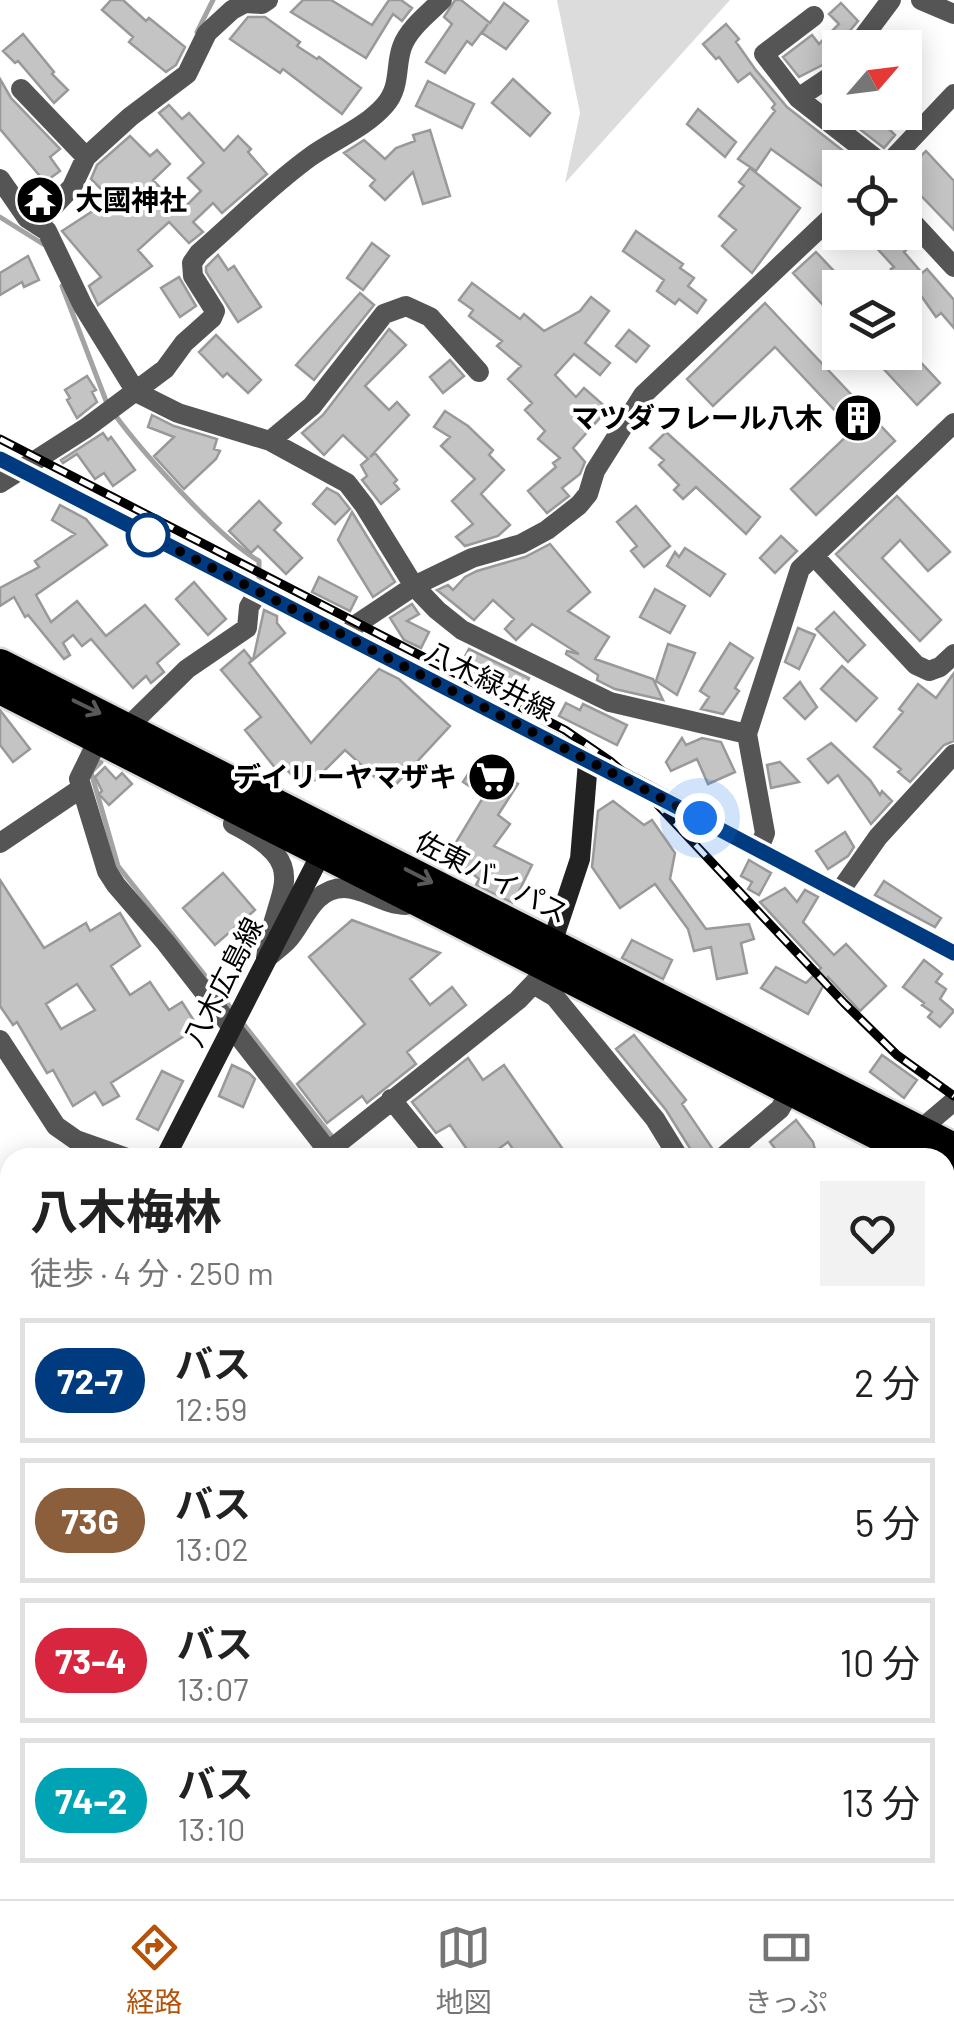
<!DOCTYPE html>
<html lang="ja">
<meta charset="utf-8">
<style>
:root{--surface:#fff;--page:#f2f2f2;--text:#222;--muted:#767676;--line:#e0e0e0;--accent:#b45309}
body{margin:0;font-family:Barlow,"Noto Sans JP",sans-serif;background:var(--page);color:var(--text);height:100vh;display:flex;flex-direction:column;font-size:38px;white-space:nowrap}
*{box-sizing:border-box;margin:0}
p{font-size:32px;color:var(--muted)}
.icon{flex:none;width:55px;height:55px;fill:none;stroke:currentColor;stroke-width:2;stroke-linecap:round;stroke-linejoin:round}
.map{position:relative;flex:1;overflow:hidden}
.panel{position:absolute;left:0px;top:1148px;width:955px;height:752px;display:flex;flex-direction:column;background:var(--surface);border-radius:30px 30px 0 0;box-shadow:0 5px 25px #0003}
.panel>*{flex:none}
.badge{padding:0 20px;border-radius:32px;font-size:35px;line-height:65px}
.needle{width:65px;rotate:62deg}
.controls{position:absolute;left:822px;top:30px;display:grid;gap:20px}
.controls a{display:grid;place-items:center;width:100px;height:100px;border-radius:0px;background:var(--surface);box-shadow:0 5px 25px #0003;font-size:50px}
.you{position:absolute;width:50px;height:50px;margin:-25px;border:8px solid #fff;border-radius:50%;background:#1a73e8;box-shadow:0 0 0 15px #1a73e833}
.map>.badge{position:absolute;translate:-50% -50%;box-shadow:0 0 0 5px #fff}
.round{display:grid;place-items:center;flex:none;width:105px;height:105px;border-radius:0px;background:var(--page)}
.summary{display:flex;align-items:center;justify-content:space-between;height:170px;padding:0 30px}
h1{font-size:48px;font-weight:700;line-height:75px}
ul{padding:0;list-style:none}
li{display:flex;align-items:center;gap:30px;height:125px;margin:0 20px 15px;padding:0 10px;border:5px solid var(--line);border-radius:0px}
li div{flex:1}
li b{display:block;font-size:38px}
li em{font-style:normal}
li .badge{min-width:110px;font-weight:700;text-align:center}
.tabs{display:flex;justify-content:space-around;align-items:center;height:140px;border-top:2px solid var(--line);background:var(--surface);font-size:28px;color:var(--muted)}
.tabs a{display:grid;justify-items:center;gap:5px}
.tabs .selected{color:var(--accent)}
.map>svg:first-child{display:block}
.green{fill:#dcdcdc}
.water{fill:#a3a3a3}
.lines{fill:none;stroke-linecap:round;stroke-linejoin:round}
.stream{stroke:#a3a3a3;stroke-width:5}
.building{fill:#c4c4c4;stroke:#999;stroke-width:2.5;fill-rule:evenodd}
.highway-casing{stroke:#dbdbdb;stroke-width:35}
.path{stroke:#777;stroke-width:2.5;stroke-dasharray:2.5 5;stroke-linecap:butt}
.street{stroke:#555;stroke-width:20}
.secondary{stroke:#222;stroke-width:20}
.highway{stroke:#000;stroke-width:30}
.rail-casing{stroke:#000;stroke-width:9}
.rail{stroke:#fff;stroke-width:5;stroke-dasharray:15;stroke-linecap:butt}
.oneway{stroke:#595959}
.line-casing{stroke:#fff;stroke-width:22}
.line{stroke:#003b80;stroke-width:15}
.walk{stroke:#000;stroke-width:10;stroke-dasharray:0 18}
.stop-dot{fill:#fff;stroke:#003b80;stroke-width:5}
.labels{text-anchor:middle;stroke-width:8;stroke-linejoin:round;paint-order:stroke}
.poi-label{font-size:28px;font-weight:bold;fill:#000;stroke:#fff;text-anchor:end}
.street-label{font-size:28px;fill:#000;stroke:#fff}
</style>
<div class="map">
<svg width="954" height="1899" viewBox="0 0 954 1899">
<rect width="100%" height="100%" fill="#fff"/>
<path class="green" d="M557,0h173l-165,183 15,-70z
M945,1777l9,6v116h-142l-6,-9h139z"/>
<path class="water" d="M0,1684l10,4v202h377l9,9h-396z"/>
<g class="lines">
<path class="stream" d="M197,32l16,-32
M0,217l43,27
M62,286l46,120
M115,415c28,38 105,124 144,146v22
M101,762l-10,10 27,94 116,146
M241,1021l92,117
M338,1158l7,-5 -5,-7
M945,1285l9,2"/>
</g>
<path class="building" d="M111,0h12l23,21 3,-3 36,29 -9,18 -10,7 -37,-30 4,-5 -31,-27z
M303,0h28l41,25 17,-25h12l11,8 -10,13 -9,-7 -27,44 -75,-46z
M455,0h6l29,23 14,-20 24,18 -22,28 -24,-16 6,-9 -16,21 -5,-4 -22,32 -19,-11 26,-38 -8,-7z
M841,3l17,18 -16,19 -2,16 -41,21 -16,-20 29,-22 7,9 20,-20 -10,-10z
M248,17h17l35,25 -3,4 20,13 2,-2 42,31 -19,26 -59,-45 -3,4 -50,-34z
M726,24l13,15 -3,3 19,27 32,38 68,53 -5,8h-10v6l-12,16 -57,-41 -15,22 -18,-12 37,-48 -3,-3 3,-4 -25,-31 -12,9 -19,-25 -3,2 -13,-15z
M23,34l31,38 -2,2 16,16 -14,13 -36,-42 -3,2 -12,-12z
M0,79l11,19 49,51 -10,8 10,14 -15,11 -45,-53z
M513,79l37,34 -20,23 -38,-33z
M428,81l46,23 -12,24 -46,-22z
M840,87v25h36l16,14 -3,3 6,6 -11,13 -54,-42 2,-3 -6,-7z
M169,105l13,14 7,-6 35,38 14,-15 13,13 -3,3 19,22 -45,39 -9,-10 -20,19 10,10 -14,11 -20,-21 -31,28 14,16 -54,39 -9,-19 12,-9 -39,-46 43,-28 -9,-9 5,-5 -10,-10 6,-14 33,-29 20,20 7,-6 13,14 -17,16 29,30 19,-19 -13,-13 16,-15 -45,-50z
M698,109l38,33 -11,15 -38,-33z
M430,130l20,66 -27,8 -10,-32 -28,28 -15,-14 5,-6 -31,-27 20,-13 21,19 11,-11 19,-7 -2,-6z
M926,151l28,30v49l-49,-51v-8z
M750,168l50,40 -48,65 -30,-27 14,-16 -17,-14 25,-30 -5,-4z
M636,231l47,33 -3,4 14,10 -6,8 18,14 -9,13 -18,-14 -4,5 -18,-13 7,-11 -41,-29z
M862,232h32l12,18 -2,2 18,21 5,-4 27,31v28l-13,-15 -5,4 -26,-37 -5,5 -14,-16 3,-2z
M372,243l17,13 -26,34 -16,-12z
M816,252l34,36h-10v35l-47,-50z
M218,255l10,15 6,-4 27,41 -23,15 -32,-50v-5z
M28,256l11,24 -15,7 -2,-5 -22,13v-22z
M179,277l17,29 -16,11 -19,-29z
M472,283l48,36 4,-5 20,17 36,-20 11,-14 18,14 -24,32 25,20 -10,12 -26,-21 -19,21 21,22 8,-9 24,21 -35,39 12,14 -5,12 -18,14 7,8 -22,17 -19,-22 28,-24 -3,-4 7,-5 -22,-19 7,-8 -20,-21 7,-7 -24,-24 13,-13 -24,-20 5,-5 -33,-25 4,-6 -14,-10z
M360,293l14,12 -60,75 -18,-15z
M765,303l130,138 -79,74 -25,-26 62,-59 -78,-83 -62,59 -26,-27z
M389,329l17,16 -41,41 24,24 8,-8 12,13 -39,42 5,-4 22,27 -3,3 5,6 -18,15 -19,-24 5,-4 -6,-11 7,-6 -25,-24 -19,20 -22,-22 21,-18z
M629,330l20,16 -13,16 -20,-16z
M216,335l45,45 -13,13 -21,-20 -4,4 -24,-25z
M868,352h43l29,31 -23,22z
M450,360l14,16 -21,17 -13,-16z
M87,376l9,14 -4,2 5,10 -20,16 -10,-18 3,-2 -5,-8z
M445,411l23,15 25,24 -4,5 15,15 -23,24 29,31 -12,11 -33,10 -9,-9 17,-13 -21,-23 23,-22 -34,-33 9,-9 -16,-10z
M152,415l22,11 43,13 -3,10 6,2 -4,8 -32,30 -30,-33 20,-19 -26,-10z
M666,432l94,85 -14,17 -50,-47 -13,12 -9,-9 5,-5 -20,-20 5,-5 -14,-12z
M103,433l5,7 3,-3 24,33 -22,16 -9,-13 -9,6 -18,-25 -14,9 -2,-3z
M327,488l11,6 12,15 -15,15 -22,-20z
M897,496l53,56 -22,19 -28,-31 -18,18 59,62 -21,21 -84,-87z
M259,501l22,22 -7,7 28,28 -16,16 -28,-28 -7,7 -22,-22z
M60,505l26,14 21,26 -71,50 15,27 26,-21 29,35 39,-31 34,39 -22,19 7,9 -13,11 -5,-7 -13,12 -42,-49 -9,7 -9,-11 -10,8 7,12 -6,4 -36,-44 -3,2 -11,-20 -14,9v-18l39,-21 -4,-6 40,-27 -23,-14z
M636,506l34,40 -26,21 -13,-16 6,-5 -20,-24z
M352,512l43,70 -22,15 -35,-57z
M781,536l16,15 -22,22 -15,-15z
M550,544l40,48 -22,19 41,26 -14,22 58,20 10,21 -48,-11 -18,-9 1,-5 -32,-21 1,-3 12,3 -47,-30 -16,16 -11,-11 9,-10 -21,-19 -19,20 -37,-30 11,-5 5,5 12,-13 12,-6 48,-14z
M685,548l40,26 -15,22 -43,-30 8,-14 4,5z
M319,577l38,20 -7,14 -38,-19z
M194,582l32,37 -18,16 -32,-36z
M655,589l30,17 -15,27 -30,-16z
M412,604l7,10 -12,7 22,11 -8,16 -17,-8 -14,-22z
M264,610l13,6v7l8,10 -32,27z
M834,612l31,33 -17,17 -32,-33z
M798,628l17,7 -16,34 -14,-7z
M730,643l23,15 -18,30 4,3 -16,23 -22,-5 8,-12 -9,-6z
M668,644l27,9 -18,42 -21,-14z
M469,649l60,29 -9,19 -60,-31z
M244,650l8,10 -3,3 62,80 68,-74 20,10 51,47 -60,65 -45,-41 -30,30 -2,-3 -10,10 -17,-18 -6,5 -35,-44 16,-13 -40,-47z
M842,666l35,32 -21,23 -35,-32z
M954,673v68l-10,4 -34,37 -12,-10 3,-3 -27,-22 29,-35 -4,-3 19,-25 18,14z
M800,682l17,25 -12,12 -21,-21z
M566,703l14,7 3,-6 44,21 -10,20 -58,-29z
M0,710l30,39 -17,13 -13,-17z
M682,738l4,7 16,-7 19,4 14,30 -27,12 -11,-25 -26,12 -5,-9z
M831,743l39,37 10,15 2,-4 10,10 -21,23 -33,-49 -10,8 -20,-24z
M478,759l40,25 -20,31 12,9 -16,22 38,19 -19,38 -37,-18 3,-6 -30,-25 35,-58 -21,-14z
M780,762l19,20 -28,6 -4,-23z
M105,767l11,12 6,-6 10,11 -23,21 -10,-11 3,-3 -7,-14z
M613,801l31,24 8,-5 23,33 -5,26 36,50 43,-5 5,15 -13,4 6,30 -30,6 -6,-32 -17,4 -6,-22 -33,-45 -35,24 -28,-41 6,-56z
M845,832l9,15 -6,9 -20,13 -12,-18z
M749,860l22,13 -12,22 -11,-6 4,-7 -11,-6z
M223,873l32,37 -40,35 -32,-37z
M0,880l44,68 42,-25 4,8 30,-18 20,33 -29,20 19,29 20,-13 19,28 13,-8 16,25 -87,56 8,13 -16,9 -8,-13 -22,14 -20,-36 -6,3 -30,-51 -4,3 -13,-19zM77,984l18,26 -34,19 -15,-25z
M884,881l57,37 -6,9 -60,-32z
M785,888l12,14 8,-12 13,7 -15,25 31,33 12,-11 40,42 -26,25 -32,-34 -20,37 -47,-26 15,-21 30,16 15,-15 -61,-66z
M352,920l88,33 -30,26 20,26 22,-18 14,18 -59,47 9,12 -49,39 -5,-7 -35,27 -30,-39 68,-60 -56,-67z
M632,940l40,20 -9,19 -41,-21z
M924,960l18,14 -6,8 10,7 -6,10 14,12 -14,16 -12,-10 4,-5 -10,-7 2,-2 -21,-16z
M634,1035l52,65 -4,4 30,44 -10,10h-6l-30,-48 -50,-61z
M882,1055l35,25 -13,18 -34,-26z
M468,1058l15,22 21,-15 65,93h-50l-11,-16 -22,16h-13l-23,-33 -14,8 -24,-31z
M232,1065l17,8 6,6 -12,28 -24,-11z
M162,1071l21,10 -25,49 -21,-11z
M796,1120l17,22 4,16h-35l-12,-16z"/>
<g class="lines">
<g class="highway-casing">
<path id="highway" d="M0,664l954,484
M0,689c307,159 616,310 923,469
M945,1169l9,4"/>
</g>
<path class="path" d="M0,1572h2"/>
<path class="street" d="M921,0l33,14
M814,16l-50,38 34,44 87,68
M855,48l36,-48
M21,89l65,68 -14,30 -35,37
M798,98l42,-28
M86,157l44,-40 57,-43 20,-41 25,-23 13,-7 17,1 6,-4
M884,168l70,-74
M0,179l27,39 20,13 36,75 53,86 42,21 92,28 77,42 17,22 50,81 23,24 25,20 148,72 137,32
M905,214l49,53
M270,441l42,-35 72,-92 22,-8 24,11 49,55
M0,483l86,-55 79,-59 19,-26 28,-25 3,-7 -22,-35 -1,-13 7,-10c37,-32 71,-67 111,-96 25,-18 55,-29 75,-52 16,-18 10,-39 17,-58 6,-18 27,-34 40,-47
M814,556l102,109 13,6 11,-4 14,-13
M345,637l12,-13 57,-38 58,-28 49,-14 26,-14 32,-25 9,-11 7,-23 48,-76 197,-186
M130,728l6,-9 51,-50 60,-41 2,-21 9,-15
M98,740l-19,39 28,92 9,14 50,58 162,208
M233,824c85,43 40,66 33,134
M0,843l80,-54
M759,849l6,-16 -18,-99 53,-165 154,-146
M840,891l38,-54 76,-83
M268,957c6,-5 13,-10 19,-16 17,-18 25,-53 57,-53 21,0 40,17 62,17
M533,984l22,13 100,122 24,39
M0,1040l56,86 20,14 51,18
M391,1099l48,59
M914,1135l40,-34
M321,1157l197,-157 21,-22 7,-14
M722,1158l58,-49 11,-19
M0,1301l10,11
M945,1607l9,-10
M945,1706l9,10
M945,1759l9,4"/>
<path class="secondary" d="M0,459l641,328 313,166
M548,955l32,-96 8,-97
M165,1158l161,-314
M0,1677l10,-32
M643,1890l24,9"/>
<use href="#highway" class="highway"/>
<g class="rail-casing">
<path id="rail" d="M0,439l565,291 45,31 31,26 203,216 53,52 57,41"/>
</g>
<use href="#rail" class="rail"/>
</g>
<defs><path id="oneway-shaft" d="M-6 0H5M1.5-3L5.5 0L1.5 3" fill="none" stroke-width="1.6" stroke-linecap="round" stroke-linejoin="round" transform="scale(2.5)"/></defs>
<g class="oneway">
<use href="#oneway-shaft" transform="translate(87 707) rotate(26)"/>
<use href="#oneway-shaft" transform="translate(419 876) rotate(27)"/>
</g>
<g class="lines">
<g class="line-casing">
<path id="line" d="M0,459l670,344 284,150"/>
</g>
<use href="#line" class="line"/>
<path class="walk" d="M148,535l552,283"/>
</g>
<defs>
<g id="temple-disc" transform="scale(2.5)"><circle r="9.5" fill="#000" stroke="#fff"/><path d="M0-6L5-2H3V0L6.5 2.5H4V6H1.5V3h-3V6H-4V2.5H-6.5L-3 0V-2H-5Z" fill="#fff"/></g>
<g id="building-disc" transform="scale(2.5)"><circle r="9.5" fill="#000" stroke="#fff"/><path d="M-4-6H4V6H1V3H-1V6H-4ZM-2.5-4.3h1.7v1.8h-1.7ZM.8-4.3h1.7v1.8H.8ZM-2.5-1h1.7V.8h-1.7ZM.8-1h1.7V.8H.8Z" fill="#fff"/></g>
<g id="supermarket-disc" transform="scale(2.5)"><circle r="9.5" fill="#000" stroke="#fff"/><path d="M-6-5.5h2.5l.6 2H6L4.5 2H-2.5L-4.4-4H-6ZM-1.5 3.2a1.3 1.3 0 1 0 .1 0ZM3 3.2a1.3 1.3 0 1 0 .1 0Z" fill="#fff"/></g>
</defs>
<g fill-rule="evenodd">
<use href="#temple-disc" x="40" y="200"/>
<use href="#building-disc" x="858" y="418"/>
<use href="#supermarket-disc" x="492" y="777"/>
</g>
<circle class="stop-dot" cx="148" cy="535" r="20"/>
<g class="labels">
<g class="poi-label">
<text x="75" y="210" text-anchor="start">大國神社</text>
<text x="823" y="428">マツダフレール八木</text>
<text x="457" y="787">デイリーヤマザキ</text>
</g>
<g class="street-label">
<text transform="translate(490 681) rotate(27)" y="10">八木緑井線</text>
<text transform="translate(492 877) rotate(27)" y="10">佐東バイパス</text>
<text transform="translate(223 982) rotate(-63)" y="10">八木広島線</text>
</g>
</g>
</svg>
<div class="controls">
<a><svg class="needle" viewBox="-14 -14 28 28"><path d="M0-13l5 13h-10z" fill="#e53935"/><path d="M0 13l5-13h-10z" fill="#767676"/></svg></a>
<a><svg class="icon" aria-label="locate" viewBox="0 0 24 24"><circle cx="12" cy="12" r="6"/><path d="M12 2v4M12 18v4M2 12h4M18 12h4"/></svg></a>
<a><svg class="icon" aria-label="layers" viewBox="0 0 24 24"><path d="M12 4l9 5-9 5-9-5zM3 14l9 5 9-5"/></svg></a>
</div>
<div class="you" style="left:700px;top:818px"></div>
<section class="panel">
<div class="summary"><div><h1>八木梅林</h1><p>徒歩 · 4 分 · 250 m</p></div><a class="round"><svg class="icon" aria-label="heart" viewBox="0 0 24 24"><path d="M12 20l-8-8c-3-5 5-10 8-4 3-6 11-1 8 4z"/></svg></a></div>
<ul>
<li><span class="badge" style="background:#003b80;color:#fff">72-7</span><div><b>バス</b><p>12:59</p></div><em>2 分</em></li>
<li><span class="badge" style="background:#8b5e3c;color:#fff">73G</span><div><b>バス</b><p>13:02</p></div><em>5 分</em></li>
<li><span class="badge" style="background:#d7263d;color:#fff">73-4</span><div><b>バス</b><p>13:07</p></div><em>10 分</em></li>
<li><span class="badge" style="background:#00a3b4;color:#fff">74-2</span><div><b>バス</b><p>13:10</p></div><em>13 分</em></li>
</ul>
</section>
</div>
<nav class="tabs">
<a class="selected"><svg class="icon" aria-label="directions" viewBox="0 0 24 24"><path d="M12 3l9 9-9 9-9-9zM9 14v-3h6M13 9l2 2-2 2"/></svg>経路</a>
<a><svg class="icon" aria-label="map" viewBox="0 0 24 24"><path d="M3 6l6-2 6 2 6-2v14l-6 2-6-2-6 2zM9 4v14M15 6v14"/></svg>地図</a>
<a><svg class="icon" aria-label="tickets" viewBox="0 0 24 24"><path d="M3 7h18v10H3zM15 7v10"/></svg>きっぷ</a>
</nav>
